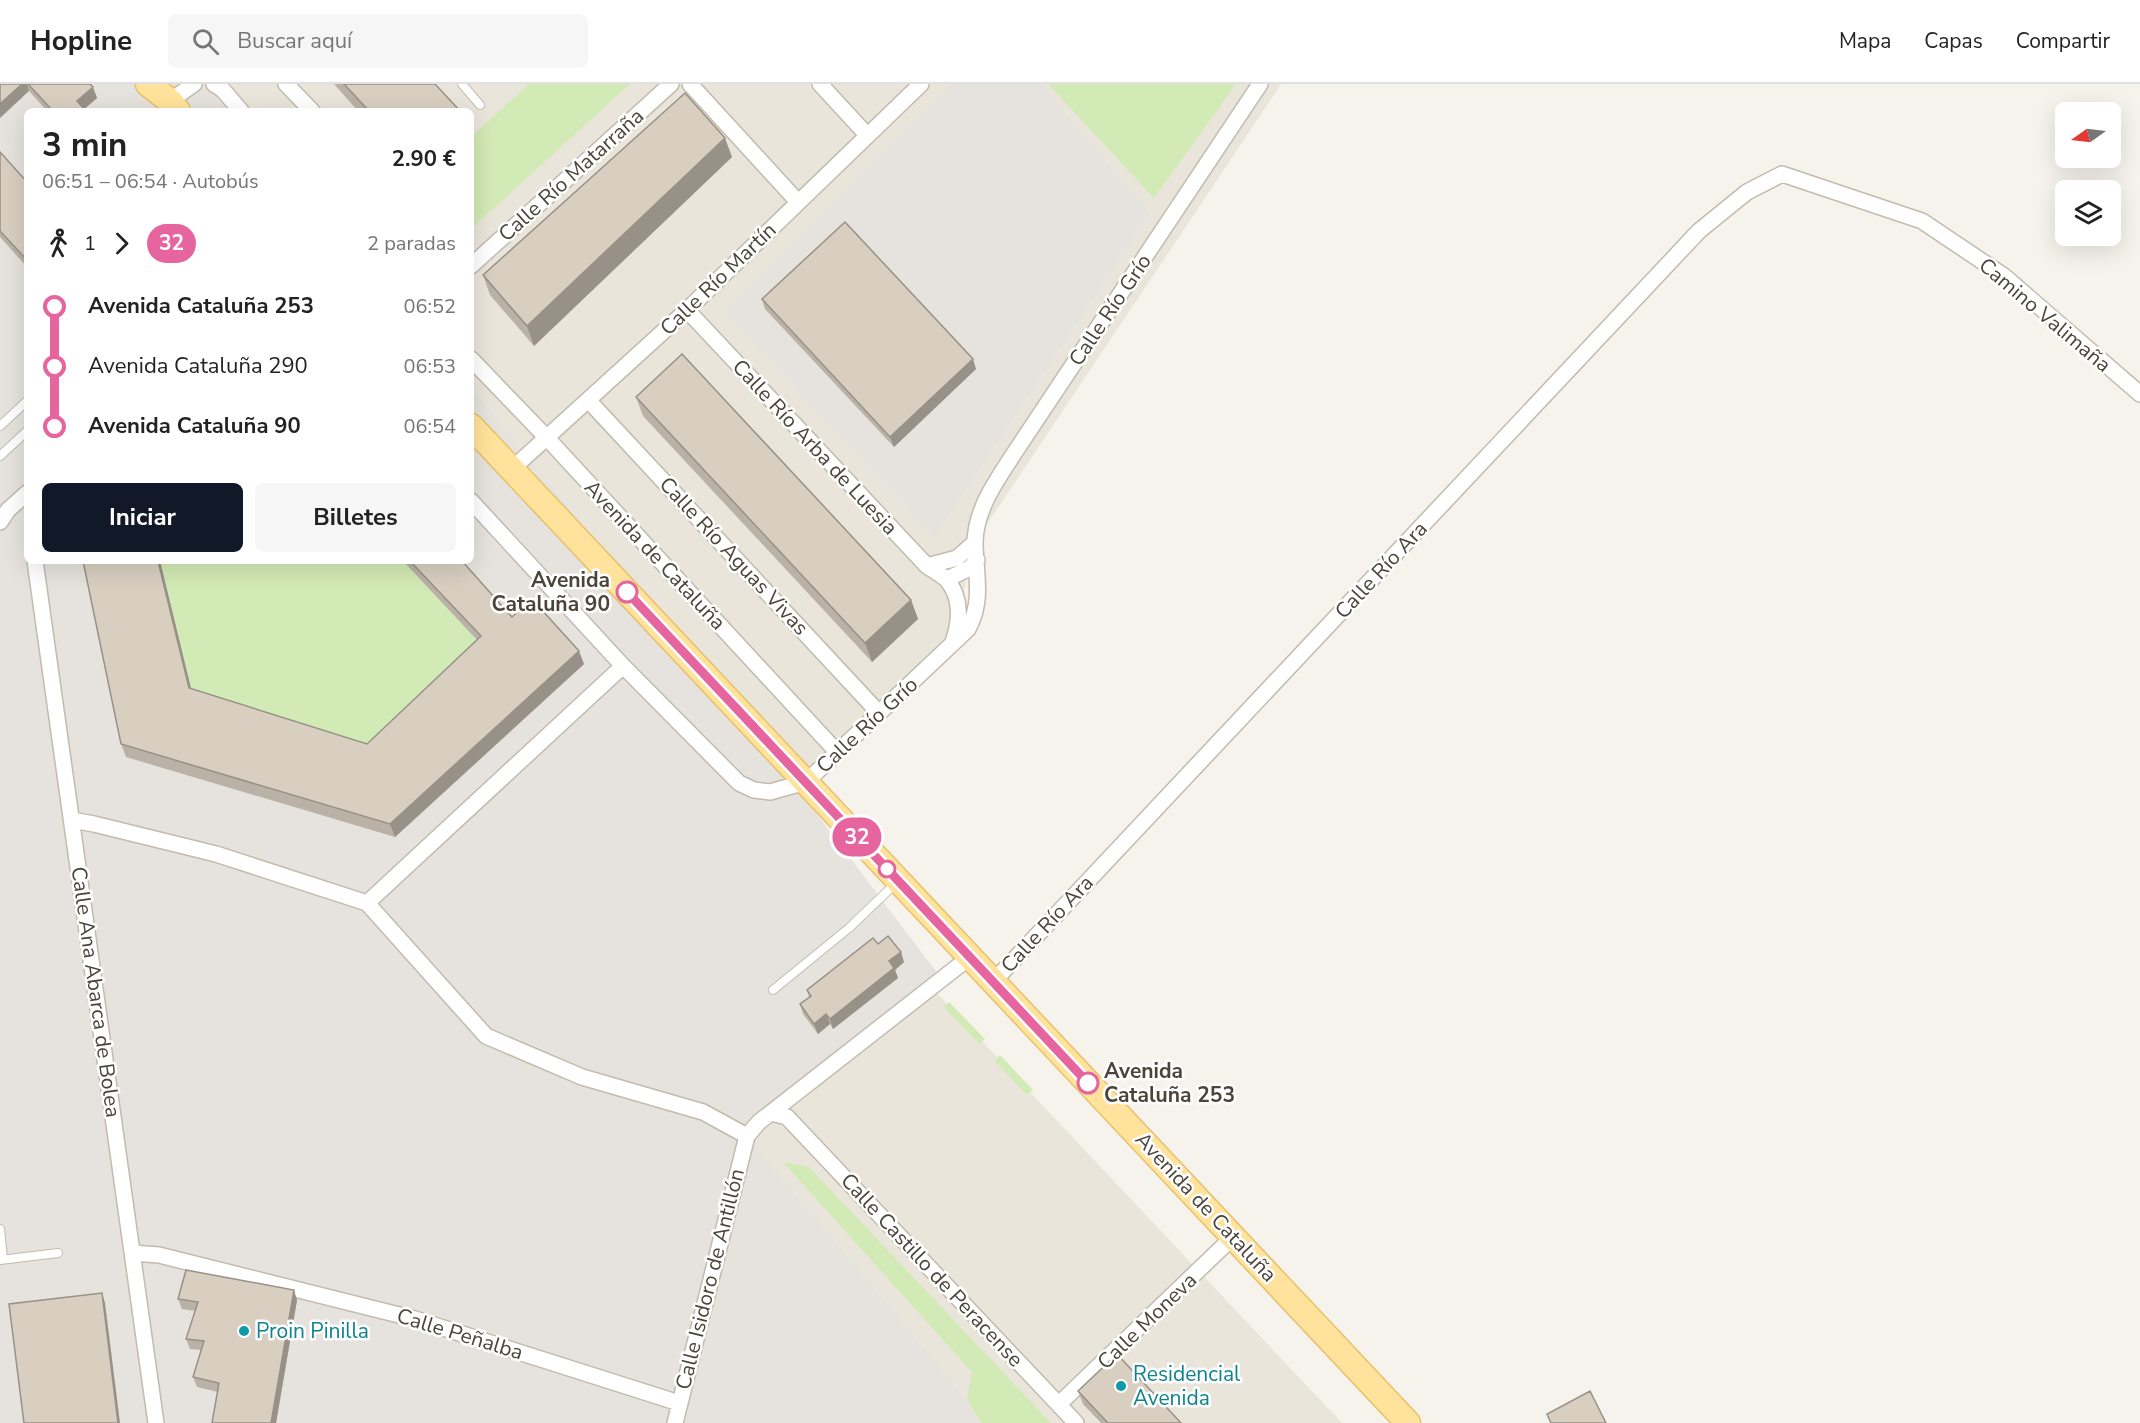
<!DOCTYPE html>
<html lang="es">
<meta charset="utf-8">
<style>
:root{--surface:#fff;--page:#f6f6f6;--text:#222;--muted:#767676;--line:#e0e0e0;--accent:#111827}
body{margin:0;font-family:"Nunito Sans",sans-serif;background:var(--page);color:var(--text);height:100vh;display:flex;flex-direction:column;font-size:22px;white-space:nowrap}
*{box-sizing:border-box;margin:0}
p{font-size:20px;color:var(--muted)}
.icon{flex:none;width:33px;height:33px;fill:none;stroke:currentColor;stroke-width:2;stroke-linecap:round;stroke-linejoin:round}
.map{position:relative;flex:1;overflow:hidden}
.details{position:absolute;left:24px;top:24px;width:450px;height:456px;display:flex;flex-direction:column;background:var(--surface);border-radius:9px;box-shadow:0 6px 24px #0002}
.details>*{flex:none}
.badge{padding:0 12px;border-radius:20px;font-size:21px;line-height:39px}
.needle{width:39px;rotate:256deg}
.buttons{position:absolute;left:2055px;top:18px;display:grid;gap:12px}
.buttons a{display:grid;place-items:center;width:66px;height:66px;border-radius:9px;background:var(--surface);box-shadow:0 6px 24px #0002;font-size:30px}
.map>.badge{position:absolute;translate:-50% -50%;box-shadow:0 0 0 3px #fff}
.legs{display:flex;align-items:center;gap:9px;height:66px;padding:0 18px;font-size:20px}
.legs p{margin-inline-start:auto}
.summary{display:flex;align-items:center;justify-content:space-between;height:102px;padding:0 18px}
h1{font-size:33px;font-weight:700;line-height:45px}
.cta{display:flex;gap:12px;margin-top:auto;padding:12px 18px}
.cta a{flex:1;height:69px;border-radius:9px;background:var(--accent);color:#fff;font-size:24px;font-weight:700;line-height:69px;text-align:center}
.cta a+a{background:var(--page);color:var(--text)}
ul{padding:0 18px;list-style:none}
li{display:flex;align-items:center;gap:21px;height:60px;font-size:22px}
li i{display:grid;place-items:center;width:9px;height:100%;margin:0 8px;background:currentColor}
li i::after{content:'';width:15px;height:15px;margin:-8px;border:4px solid;border-radius:50%;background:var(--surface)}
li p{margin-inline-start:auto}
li:first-child i{background:linear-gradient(#0000 50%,currentColor 0)}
li:last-child i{background:linear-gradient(currentColor 50%,#0000 0)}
header{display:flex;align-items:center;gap:36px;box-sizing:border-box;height:84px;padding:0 30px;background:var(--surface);border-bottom:2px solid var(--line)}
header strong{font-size:28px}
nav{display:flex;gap:33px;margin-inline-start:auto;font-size:21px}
.search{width:420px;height:54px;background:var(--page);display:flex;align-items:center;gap:15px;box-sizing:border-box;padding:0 21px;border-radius:9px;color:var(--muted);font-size:22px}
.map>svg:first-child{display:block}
.residential{fill:#eae5da}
.industrial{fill:#e6e2dd}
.green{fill:#d2eab5}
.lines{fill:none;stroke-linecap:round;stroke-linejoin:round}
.lane-casing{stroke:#c2bbae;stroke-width:10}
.street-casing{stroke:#c2bbae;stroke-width:18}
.primary-casing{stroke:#e6c16a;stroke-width:27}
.lane{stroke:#fff;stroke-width:8}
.street{stroke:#fff;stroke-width:15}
.primary{stroke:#ffe39c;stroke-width:24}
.wall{fill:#bab2a6}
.shaded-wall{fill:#979187}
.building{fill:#d8cfc1;stroke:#979187;stroke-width:1.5}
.line-1-casing{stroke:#fff;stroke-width:14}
.line-1{stroke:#e6659f;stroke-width:9}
.stop-1-dot{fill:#fff;stroke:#e6659f;stroke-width:3}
.culture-dot{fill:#0f9aa8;stroke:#fff;stroke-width:2}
.labels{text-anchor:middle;stroke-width:5;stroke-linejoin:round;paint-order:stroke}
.street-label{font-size:21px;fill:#4b4439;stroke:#fff}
.stop-label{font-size:21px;font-weight:bold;fill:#4b4439;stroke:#fff;text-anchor:end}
.culture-label{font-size:21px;fill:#0d838f;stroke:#fff;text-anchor:start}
</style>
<header>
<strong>Hopline</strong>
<div class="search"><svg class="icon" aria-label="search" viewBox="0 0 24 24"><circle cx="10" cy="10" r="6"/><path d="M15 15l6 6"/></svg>Buscar aquí</div>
<nav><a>Mapa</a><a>Capas</a><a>Compartir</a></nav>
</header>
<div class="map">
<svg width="2140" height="1339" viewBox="0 0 2140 1339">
<rect width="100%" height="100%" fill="#f6f3ec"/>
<path class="residential" d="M227,0h1054l-306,458 -23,103 -152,147 -329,-406v-275h-223z
M930,902l412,437h-361l-14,-24 -220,-263z"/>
<path class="industrial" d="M0,0h226l22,27h-221v450h444v-175l329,406 141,186 -194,158 220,263 14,24h-981z
M951,0h90l109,130 -216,323 -211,-226z"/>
<path class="green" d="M529,0h101l-159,145v-92z
M1048,0h188l-82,114z
M160,477h243l83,89 -114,107 -178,-56z
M949,918l36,37 -6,5 -35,-37z
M1000,971l33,35 -6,5 -32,-34z
M783,1078l26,5 242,256h-70l-14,-24 5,-27z"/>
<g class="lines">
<g class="lane-casing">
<path id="lane" d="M462,0l18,21
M0,342l27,-25
M0,372l27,-25
M773,906l76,-62 47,-45
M0,1145l3,30
M0,1176l58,-7"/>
</g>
<g class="street-casing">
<path id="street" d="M214,0l9,6 18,21
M286,0l26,27
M690,0l108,118
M820,0l47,51
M170,17l24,-17
M471,182l200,-182
M687,226l240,256c6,4 15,9 20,14 15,18 13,42 6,62
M471,275l76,79 290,314
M588,316l291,313
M512,385l175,-159 234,-226
M471,417l152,165 116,117 15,7 16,2 36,-10 162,-153c16,-28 7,-58 7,-87 1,-34 22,-62 40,-90l245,-368
M0,438l8,-12 19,-17
M35,477l121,862
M927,482l30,-8 18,-16
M947,495l23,-11 7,-8
M72,736l22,4 122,30 151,49 119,133 96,41 121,35 44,24
M367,819l256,-237
M993,898l706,-751 48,-39 35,-18 140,47 82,55 136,118
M771,1029l16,4 289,306
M132,1169l27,2 256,64 264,84
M1059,1320l175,-168
M675,1339l72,-287 12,-14 211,-165"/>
</g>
<g class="primary-casing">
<path id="primary" d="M148,0l22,17 8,10
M471,342l937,997"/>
</g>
<use href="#lane" class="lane"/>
<use href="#street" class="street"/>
<use href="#primary" class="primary"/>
</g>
<path class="wall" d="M0,0h90l7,14 -13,11 2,2h-39l-18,-20z
M334,0h101l25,27h-102z
M0,68l27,30v85l-27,-30z
M732,73l-198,189 -44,-51 -7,-20z
M762,215l214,70 -82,78 -129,-138z
M636,313l275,203 7,19 -46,43 -229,-246z
M83,477h77l31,127 176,56 110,-104 -74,-79h59l50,56 72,47 -189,173 -269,-80 -5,-13z
M878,860l26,18 -9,8 3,8 -65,51 -3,-5 -12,10 -15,-20 -3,-10 9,-7 -2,-7z
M178,1215l119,1 -21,123h-64l6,-31 -21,-5 -4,-10 8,-27 -11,-1 -4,-10 10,-28 -14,-2z
M1078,1307l103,32h-80l-18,-19z"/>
<path class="shaded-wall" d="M22,0h5l2,7 -29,27v-14z
M93,3l4,11 -15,13 -5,-10z
M725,54l7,19 -198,189 -7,-20z
M973,275l3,10 -82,78 -4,-10z
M158,477h2l34,140 -5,-13z
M911,516l7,19 -46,43 -7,-19z
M579,567l5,13 -189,173 -5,-13z
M901,868l3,10 -9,8 3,8 -65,51 -3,-10 59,-58z
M826,930l4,10 -12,10 -4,-10z
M294,1206l3,10 -21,123h-5z
M102,1209l3,10 15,120h-2z"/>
<path class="building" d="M0,0h22l-22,20z
M28,0h62l3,3 -16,14 9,10h-33z
M344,0h91l25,27h-91z
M685,9l40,45 -198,188 -44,-51z
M0,68l27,30v78l-27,-29z
M845,138l128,137 -83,78 -128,-138z
M682,270l229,246 -46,43 -229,-246z
M83,477h75l31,127 178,56 114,-108 -71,-75h52l50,56 20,-18 47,52 -189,173 -269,-80z
M888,852l13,16 -12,9 5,7 -64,51 -4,-5 -12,10 -14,-20 11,-8 -4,-6 66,-52 5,6z
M186,1186l108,20 -23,133h-59l7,-40 -26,-6 11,-36 -18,-2 12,-37 -20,-3z
M102,1209l16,130h-94l-15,-119z
M1117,1270l64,69h-73l-30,-32z
M1590,1307l16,32h-55l-4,-9z"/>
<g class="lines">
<g class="line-1-casing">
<path id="line-1" d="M627,508l461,491"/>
</g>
<use href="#line-1" class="line-1"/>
</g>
<g class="stop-1-dot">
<circle cx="627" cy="508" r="10"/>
<circle cx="887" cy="785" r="8"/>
<circle cx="1088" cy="999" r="10"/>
</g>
<g class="culture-dot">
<circle cx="244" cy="1247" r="6"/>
<circle cx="1121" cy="1302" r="6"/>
</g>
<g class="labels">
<g class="street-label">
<text transform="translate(571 91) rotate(-42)" y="7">Calle Río Matarraña</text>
<text transform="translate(718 195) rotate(-44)" y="7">Calle Río Martín</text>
<text transform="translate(1110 226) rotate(-56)" y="7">Calle Río Grío</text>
<text transform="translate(2045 231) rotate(40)" y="7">Camino Valimaña</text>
<text transform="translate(815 363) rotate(47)" y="7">Calle Río Arba de Luesia</text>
<text transform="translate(655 471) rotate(47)" y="7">Avenida de Cataluña</text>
<text transform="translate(734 472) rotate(47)" y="7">Calle Río Aguas Vivas</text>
<text transform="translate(1381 486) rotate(-47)" y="7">Calle Río Ara</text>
<text transform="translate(867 641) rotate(-43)" y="7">Calle Río Grío</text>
<text transform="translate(1047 840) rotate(-47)" y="7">Calle Río Ara</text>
<text transform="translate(96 908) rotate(82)" y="7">Calle Ana Abarca de Bolea</text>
<text transform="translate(1206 1123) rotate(47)" y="7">Avenida de Cataluña</text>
<text transform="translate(932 1186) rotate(47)" y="7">Calle Castillo de Peracense</text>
<text transform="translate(710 1195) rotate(-76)" y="7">Calle Isidoro de Antillón</text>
<text transform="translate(1147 1237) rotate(-44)" y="7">Calle Moneva</text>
<text transform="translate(460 1250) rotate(17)" y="7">Calle Peñalba</text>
</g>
<g class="stop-label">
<text x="610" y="503">Avenida<tspan x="610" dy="24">Cataluña 90</tspan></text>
<text x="1104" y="994" text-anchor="start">Avenida<tspan x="1104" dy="24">Cataluña 253</tspan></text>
</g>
<g class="culture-label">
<text x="256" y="1254">Proin Pinilla</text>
<text x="1133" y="1297">Residencial<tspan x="1133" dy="24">Avenida</tspan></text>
</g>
</g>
</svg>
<div class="buttons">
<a><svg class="needle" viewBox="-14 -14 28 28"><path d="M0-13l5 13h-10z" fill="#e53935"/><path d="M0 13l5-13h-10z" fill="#767676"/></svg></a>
<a><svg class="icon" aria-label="layers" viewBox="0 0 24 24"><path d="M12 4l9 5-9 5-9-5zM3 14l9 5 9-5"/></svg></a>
</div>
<b class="badge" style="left:857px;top:753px;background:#e6659f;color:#fff">32</b>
<section class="details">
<div class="summary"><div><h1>3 min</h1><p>06:51 – 06:54 · Autobús</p></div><b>2.90 €</b></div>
<div class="legs"><svg class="icon" aria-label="walk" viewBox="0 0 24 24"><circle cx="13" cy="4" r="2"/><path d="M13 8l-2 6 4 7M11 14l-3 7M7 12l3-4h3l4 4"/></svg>1<svg class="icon" aria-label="forward" viewBox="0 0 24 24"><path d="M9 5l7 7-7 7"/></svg><b class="badge" style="background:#e6659f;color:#fff">32</b><p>2 paradas</p></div>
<ul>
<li><i style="color:#e6659f"></i><b>Avenida Cataluña 253</b><p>06:52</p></li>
<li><i style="color:#e6659f"></i><span>Avenida Cataluña 290</span><p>06:53</p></li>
<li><i style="color:#e6659f"></i><b>Avenida Cataluña 90</b><p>06:54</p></li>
</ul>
<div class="cta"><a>Iniciar</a><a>Billetes</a></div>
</section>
</div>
